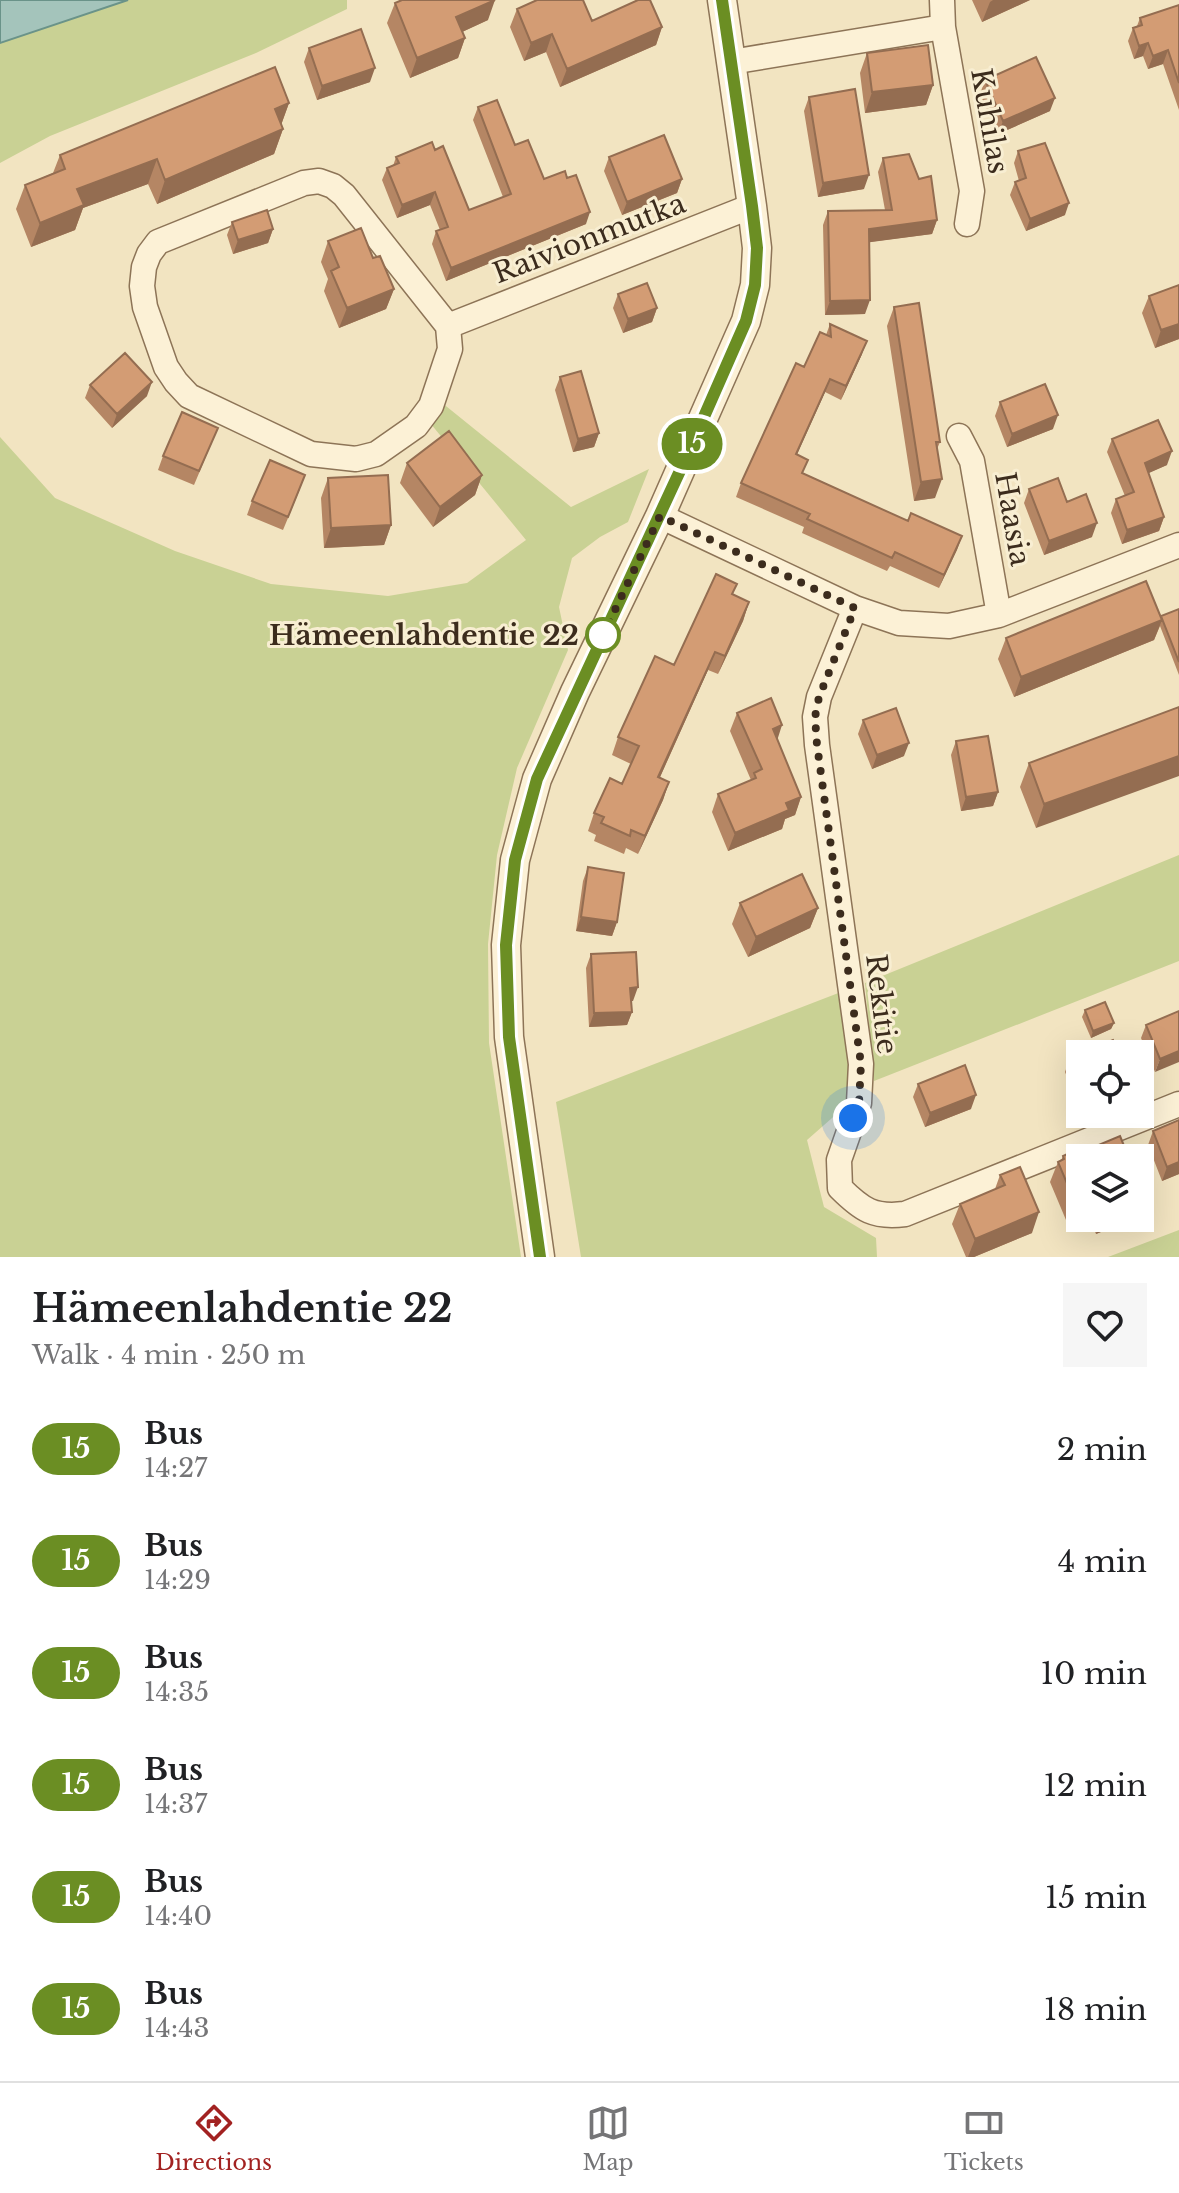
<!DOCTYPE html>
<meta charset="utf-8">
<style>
:root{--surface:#fff;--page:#f6f6f6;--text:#202124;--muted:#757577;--line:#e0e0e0;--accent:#a22221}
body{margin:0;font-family:"Libre Baskerville",serif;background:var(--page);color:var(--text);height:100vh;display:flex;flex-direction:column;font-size:30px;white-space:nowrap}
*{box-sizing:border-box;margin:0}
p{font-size:26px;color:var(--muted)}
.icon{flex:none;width:44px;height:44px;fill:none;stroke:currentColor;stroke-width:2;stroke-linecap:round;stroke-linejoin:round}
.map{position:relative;height:1257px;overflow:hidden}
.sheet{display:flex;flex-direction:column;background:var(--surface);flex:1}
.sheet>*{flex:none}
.badge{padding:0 16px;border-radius:26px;font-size:28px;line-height:52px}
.tools{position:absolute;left:1066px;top:1040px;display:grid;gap:16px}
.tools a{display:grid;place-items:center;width:88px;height:88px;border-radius:0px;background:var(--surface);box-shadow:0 8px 32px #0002;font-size:40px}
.you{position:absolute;width:40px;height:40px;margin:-20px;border:6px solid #fff;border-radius:50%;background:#1a73e8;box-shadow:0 0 0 12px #1a73e833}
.map>.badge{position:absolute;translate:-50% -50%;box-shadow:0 0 0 4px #fff}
.round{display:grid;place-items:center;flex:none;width:84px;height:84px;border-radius:0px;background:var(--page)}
.overview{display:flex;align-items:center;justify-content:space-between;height:136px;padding:0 32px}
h1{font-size:38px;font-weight:700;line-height:60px}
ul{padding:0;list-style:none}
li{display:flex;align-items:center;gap:24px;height:112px;padding:0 32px}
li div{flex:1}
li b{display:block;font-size:30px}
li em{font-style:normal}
li .badge{min-width:88px;font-weight:700;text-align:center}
.menu{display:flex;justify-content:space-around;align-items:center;height:112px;border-top:2px solid var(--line);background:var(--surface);font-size:22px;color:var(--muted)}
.menu a{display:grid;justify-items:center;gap:4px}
.menu .active{color:var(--accent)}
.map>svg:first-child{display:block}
.green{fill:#c9d194}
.water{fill:#a4c4bb;stroke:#6a9389;stroke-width:2}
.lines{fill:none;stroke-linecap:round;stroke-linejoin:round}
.minor-casing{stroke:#8d7457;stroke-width:27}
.tertiary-casing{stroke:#8d7457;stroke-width:31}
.minor{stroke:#fcf1d6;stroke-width:24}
.tertiary{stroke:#fcf1d6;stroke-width:28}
.wall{fill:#b58664}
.shaded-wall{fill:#946d51}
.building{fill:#d39c74;stroke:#946d51;stroke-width:2}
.line-casing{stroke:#fff;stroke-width:18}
.line{stroke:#6b8e23;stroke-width:12}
.walk{stroke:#3c2c1d;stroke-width:8;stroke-dasharray:0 14.4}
.stop-dot{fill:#fff;stroke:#6b8e23;stroke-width:4}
.labels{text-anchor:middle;stroke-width:6;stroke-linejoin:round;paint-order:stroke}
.street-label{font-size:28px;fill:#3c2c1d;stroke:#f8eed2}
.stop-label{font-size:28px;font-weight:bold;fill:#3c2c1d;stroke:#f8eed2;text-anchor:end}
</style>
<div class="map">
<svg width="1179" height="1257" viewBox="0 0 1179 1257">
<rect width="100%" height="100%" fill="#f2e4c1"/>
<path class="green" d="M128,0h219v9l-91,44 -206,83 -50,27v-120z
M436,398l135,109 78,-38 -21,53 -28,15 -28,21 -13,49 9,43 -51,118 -20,87 -9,89 1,99 32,214h-521v-820l55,61 120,53 96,33 117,12 79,-13 59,-43 -100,-122z
M1179,855v106l-305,120 -9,-98z
M841,992l8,70 -1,42 -41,36 17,67 52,31 1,19h-296l-25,-155z
M1179,1230v27h-71z"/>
<path class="water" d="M0,0h128l-128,43z"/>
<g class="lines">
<g class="minor-casing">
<path id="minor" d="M943,27l29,164 -5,33
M731,62l212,-35 -1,-27
M319,181l14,5 11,9 104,131 2,23 -19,57 -15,20 -40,28 -20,5 -45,-5 -122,-58 -13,-14 -10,-15 -21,-60 -3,-21 2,-19 5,-13 9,-12 146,-59z
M448,326l304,-120
M959,436l13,25 27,154
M660,516l195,92 44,15 50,3 50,-11 180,-70
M855,608l-36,89 -4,20 2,28 44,319 -2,39 -20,57 1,28c22,22 34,30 65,26l274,-110"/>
</g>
<g class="tertiary-casing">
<path id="tertiary" d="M540,1257l-31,-220 -3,-92 9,-85 22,-81 38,-87 85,-176 86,-195 9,-36 2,-37 -5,-42 -30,-206"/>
</g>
<use href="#minor" class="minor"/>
<use href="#tertiary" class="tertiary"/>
</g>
<path class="wall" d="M972,0h58l-48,22z
M395,3l93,17 -26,12 3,6 -7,20 -48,20 -23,-55z
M1179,5v105l-16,-46 -15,5 -5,-13 -9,3 -6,-18 5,-13 4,-2 3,-8z
M517,9l75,12 70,6 -6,18 -96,42 -14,-35 -22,9 -14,-34z
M309,48l61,34 -53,18 -13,-38z
M867,53l66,32 -7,20 -61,8 -5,-40z
M985,80l65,31 -52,23 -18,-40z
M809,97l55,92 -46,8 -14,-86z
M289,103l-8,22 2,4 -9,25 -117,50 -9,-20 -65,24 -8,22 -44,17 -15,-38 9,-24 28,-12 7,-18z
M478,107l37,38 29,34 42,45 -140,57 -14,-37 4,-13 4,-1 -10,-25 -33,13 -15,-38 5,-12 6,-2 3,-9 39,-7 34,60 34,-13 -30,-77z
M1018,151l47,64 -39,16 -16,-36 5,-13 4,-1 -5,-18z
M609,157l73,22 -5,14 -55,22 -18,-44z
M883,158l36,21 18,41 -5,14 -63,8 -4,72 -40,1 -2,-90 5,-14 57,-1 -7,-38z
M232,222l41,7 -5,14 -35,11 -6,-19z
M328,241l45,17 21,31 -8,20 -47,19 -15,-37 4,-12 -7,-17z
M1179,285v54l-24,9 -13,-35 7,-17z
M618,294l39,14 -5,14 -29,11 -10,-25z
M894,307l46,135 -3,7 -2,49 -21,3 -27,-175z
M830,324l32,30 -21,46 -16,-8 -29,63 7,18 105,48 54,15 -23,52 -49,-22 -3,5 -85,-38 2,-6 -68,-30 5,-14 63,-116 22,-32z
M560,377l39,56 -5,14 -21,5 -18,-62z
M90,385l57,11 -35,32 -27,-30z
M1000,402l53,27 -46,18 -12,-31z
M218,428l-24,57 -36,-15 5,-14z
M1112,439l55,26 -19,8 16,44 -5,14 -37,13 -11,-31 5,-14 9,-3 -18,-44z
M407,463l75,12 -7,20 -42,32 -33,-44z
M328,478l63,47 -7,20 -60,3 -3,-50z
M300,489l-17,41 -36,-15 5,-14z
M1029,489l38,13 25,35 -48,18 -20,-52z
M733,595l16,7 -6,19 -25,53 -10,-4 -48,107 9,5 -6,18 -25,54 -12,-6 -2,6 -30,-13 2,-6 -8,-4 6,-18 28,-29 9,-20 -19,-9 6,-18 56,-72z
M1179,609v66l-19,-49 -6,14 -140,57 -16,-38 8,-21 155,-21z
M1179,707l-143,121 -16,-41 9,-24z
M737,713l40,26 24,58 -6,18 -10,4 -3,10 -54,22 -16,-39 6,-18 33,-14 -21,-49z
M863,720l41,36 -32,13 -14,-35z
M956,741l42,51 -5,14 -32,5 -10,-56z
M588,867l29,55 -5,14 -36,-5 7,-50z
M740,903l78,5 -8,20 -62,29 -16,-33z
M591,954l42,47h-2l1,11 -5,13 -38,2 -3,-59z
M1085,1010l29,13 -3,6 -20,9 -9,-21z
M1179,1011l-24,61 -14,-34 5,-13z
M1080,1054v51h-1l-14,-33 5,-14z
M918,1084l53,25 -46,18 -12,-30z
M1179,1120v54l-17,7 -14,-36 5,-14z
M1063,1156l17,2v57l-14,5 -16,-38 8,-20 3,-1z
M1000,1175l32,58 -58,24h-8l-14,-33 8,-20 35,-15z
M1089,1218h42l-1,2 -34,14z"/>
<path class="shaded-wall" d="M495,0l-7,20 -39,18 7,-21z
M993,0h37l-48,22 8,-20z
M662,27l-6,18 -96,42 7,-18z
M552,34l-6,18 -22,9 7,-18z
M465,38l-7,20 -48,20 7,-20z
M1148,43l-5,13 -9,3 5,-13z
M1168,50l-5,14 -15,5 5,-13z
M375,68l-5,14 -53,18 5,-14z
M933,85l-7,20 -61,8 7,-21z
M1055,98l-5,13 -52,23 5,-13z
M289,103l-9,25 -5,-19z
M283,129l-9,25 -117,50 8,-24z
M157,159l-9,25 -65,24 -8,22 -44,17 9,-24 37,-34z
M869,175l-5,14 -46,8 5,-14z
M682,179l-5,14 -55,22 5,-13z
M435,192l-5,13 -33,13 5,-13z
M1069,203l-4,12 -39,16 4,-12z
M590,212l-4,12 -140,57 5,-13z
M937,220l-5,14 -68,9 5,-14z
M273,229l-5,14 -35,11 5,-14z
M394,289l-8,20 -47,19 8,-20z
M870,300l-5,14 -40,1 5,-14z
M657,308l-5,14 -29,11 5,-14z
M1179,324v15l-24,9 6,-18z
M867,341l-5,13 -21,46 5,-14z
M830,379l-5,13 -34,76 5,-14z
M152,382l-5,14 -35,32 5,-14z
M1058,415l-5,14 -46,18 5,-13z
M599,433l-5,14 -21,5 5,-13z
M1172,451l-5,14 -27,12 5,-14z
M482,475l-7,20 -42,32 7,-20z
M942,479l-7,19 -21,3 7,-19z
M1164,517l-5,14 -37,13 5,-14z
M1097,523l-5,14 -48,18 5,-14z
M391,525l-7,20 -60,3 7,-20z
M962,536l-5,14 -18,38 5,-13z
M749,602l-6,19 -25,53 7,-18z
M1162,620l-8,20 -140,57 7,-20z
M715,652l-7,18 -56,125 6,-18z
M782,725l-6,19 -3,-15z
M909,743l-5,13 -32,13 5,-14z
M1179,756v20l-143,52 8,-24z
M669,782l-6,18 -25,54 7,-18z
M998,792l-5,14 -32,5 5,-14z
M801,797l-6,18 -10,4 -3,10 -54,22 7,-18 51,-30z
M818,908l-8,20 -62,29 8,-20z
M581,917l36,5 -5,14 -36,-5z
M638,987l-5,14h-8l5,-13z
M632,1012l-5,13 -38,2 5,-14z
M1114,1023l-3,6 -20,9 2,-7z
M1179,1051v11l-24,10 5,-13z
M976,1095l-5,14 -46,18 5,-14z
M1179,1162v12l-17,7 5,-14z
M1080,1197v18l-14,5 8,-20z
M1039,1212l-7,21 -58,24h-6l7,-18z
M1102,1218h29l-1,2 -34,14z"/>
<path class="building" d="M402,0h93l-39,17 9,21 -48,20 -22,-55z
M537,0h46l9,21 46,-21h12l12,27 -95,42 -15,-35 -21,9 -14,-34z
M1179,5v78l-11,-33 -15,6 -5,-13 -9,3 -6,-18 9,-3 -2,-7z
M361,29l14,39 -53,18 -13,-38z
M928,45l5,40 -61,7 -5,-39z
M1036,57l19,41 -52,23 -18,-41z
M275,67l14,36 -14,6 8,20 -118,51 -8,-21 -80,30 7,16 -44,18 -15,-38 40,-16 -5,-14z
M855,89l14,86 -46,8 -14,-86z
M497,100l18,45 13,-5 16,39 21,-8 2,7 9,-3 14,37 -139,56 -15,-37 12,-4 -13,-35 -33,13 -15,-37 12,-5 -3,-6 36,-15 3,8 8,-4 26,64 42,-16 -33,-87z
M664,135l18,44 -55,23 -18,-45z
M1045,143l24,60 -39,16 -15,-37 11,-4 -8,-27z
M909,154l10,25 12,-3 6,44 -68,9 1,71 -40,1 -2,-90 64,-1 -9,-52z
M267,210l6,19 -35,11 -6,-18z
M361,228l12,30 7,-2 14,33 -47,19 -16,-37 8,-4 -11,-26z
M647,283l10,25 -29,11 -10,-25z
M1179,285v39l-18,6 -12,-34z
M919,303l21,139h-4l6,37 -21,3 -27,-175z
M830,324l37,17 -21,45 -16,-7 -34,75 12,6 -6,13 106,48 3,-8 51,23 -18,39 -49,-23 -3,6 -85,-39 3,-5 -69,-31 55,-120 8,4 16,-35 11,5z
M125,353l27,29 -35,32 -27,-29z
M581,371l18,62 -21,6 -18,-62z
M1045,384l13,31 -46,19 -12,-32z
M182,412l36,16 -19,43 -36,-15z
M1158,420l14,31 -27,12 19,54 -37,13 -11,-31 18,-7 -22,-53z
M449,431l33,44 -42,32 -33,-44z
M270,460l35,15 -17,42 -36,-16z
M388,475l3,50 -60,3 -3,-50z
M1058,478l9,24 19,-8 11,29 -48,18 -20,-52z
M716,574l21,10 -5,10 17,8 -24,54 -10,-4 -57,125 11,5 -24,54 -14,-6 -1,6 -29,-13 3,-6 -10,-4 16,-35 12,6 17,-38 -21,-9 37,-81 19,9z
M1146,581l16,39 -141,57 -15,-39z
M1179,609v53l-18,-46z
M771,698l11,27 -9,4 28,68 -15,6 3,7 -54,23 -17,-39 38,-16 -2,-5 8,-4 -25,-56z
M1179,707v49l-135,48 -15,-41z
M896,708l13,35 -32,12 -14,-35z
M988,736l10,56 -32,5 -10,-56z
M588,867l36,6 -7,49 -36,-5z
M802,874l16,34 -62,29 -16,-34z
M636,952l2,35 -8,1 2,24 -38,1 -3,-59z
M1105,1002l9,21 -21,8 -8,-21z
M1179,1011v40l-19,8 -14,-34z
M1113,1040l7,14h-40v28l-10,-24z
M965,1065l11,30 -46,18 -12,-29z
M1179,1120v42l-12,5 -14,-36z
M1120,1136l9,22h-49v39l-6,3 -16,-38 6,-3 -1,-3 17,-8 2,4z
M1020,1167l19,45 -64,27 -15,-35 45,-19 -5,-10z"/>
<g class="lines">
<g class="line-casing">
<path id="line" d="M540,1257l-31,-220 -3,-92 9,-85 22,-81 148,-319 61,-139 9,-36 2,-37 -5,-42 -30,-206"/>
</g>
<use href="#line" class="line"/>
<path class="walk" d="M603,635l57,-119 195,92 -36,89 -4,20 2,28 44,319 -2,39 -6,15"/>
</g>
<circle class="stop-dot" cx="603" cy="635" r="16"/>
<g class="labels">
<g class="street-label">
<text transform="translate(990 121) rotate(80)" y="10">Kuhilas</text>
<text transform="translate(589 238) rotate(-21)" y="10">Raivionmutka</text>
<text transform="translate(1013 519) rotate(80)" y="10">Haasia</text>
<text transform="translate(882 1004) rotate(83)" y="10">Rekitie</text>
</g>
<g class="stop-label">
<text x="579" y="645">Hämeenlahdentie 22</text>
</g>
</g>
</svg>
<div class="tools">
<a><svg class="icon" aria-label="locate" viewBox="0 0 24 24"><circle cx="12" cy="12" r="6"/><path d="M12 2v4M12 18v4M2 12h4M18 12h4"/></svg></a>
<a><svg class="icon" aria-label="layers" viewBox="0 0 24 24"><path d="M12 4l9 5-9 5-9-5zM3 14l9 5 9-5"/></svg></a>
</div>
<div class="you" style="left:853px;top:1118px"></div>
<b class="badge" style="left:692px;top:444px;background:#6b8e23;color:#fff">15</b>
</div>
<section class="sheet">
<div class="overview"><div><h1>Hämeenlahdentie 22</h1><p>Walk · 4 min · 250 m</p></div><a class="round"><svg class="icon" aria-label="heart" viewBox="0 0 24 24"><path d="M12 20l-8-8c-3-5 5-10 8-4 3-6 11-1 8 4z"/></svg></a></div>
<ul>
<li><span class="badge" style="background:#6b8e23;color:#fff">15</span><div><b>Bus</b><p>14:27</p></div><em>2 min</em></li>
<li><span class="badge" style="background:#6b8e23;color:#fff">15</span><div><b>Bus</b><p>14:29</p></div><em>4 min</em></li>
<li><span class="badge" style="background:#6b8e23;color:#fff">15</span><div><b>Bus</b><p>14:35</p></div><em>10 min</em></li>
<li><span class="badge" style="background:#6b8e23;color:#fff">15</span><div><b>Bus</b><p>14:37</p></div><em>12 min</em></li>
<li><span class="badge" style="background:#6b8e23;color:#fff">15</span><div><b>Bus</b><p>14:40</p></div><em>15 min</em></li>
<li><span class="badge" style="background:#6b8e23;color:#fff">15</span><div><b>Bus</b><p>14:43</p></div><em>18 min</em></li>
</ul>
</section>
<nav class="menu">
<a class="active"><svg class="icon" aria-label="directions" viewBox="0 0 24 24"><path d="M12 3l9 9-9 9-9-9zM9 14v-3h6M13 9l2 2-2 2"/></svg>Directions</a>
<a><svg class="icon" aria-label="map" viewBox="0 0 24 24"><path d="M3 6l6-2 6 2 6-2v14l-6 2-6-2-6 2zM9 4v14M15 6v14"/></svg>Map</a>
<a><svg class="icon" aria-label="tickets" viewBox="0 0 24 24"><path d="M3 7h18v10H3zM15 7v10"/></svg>Tickets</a>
</nav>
